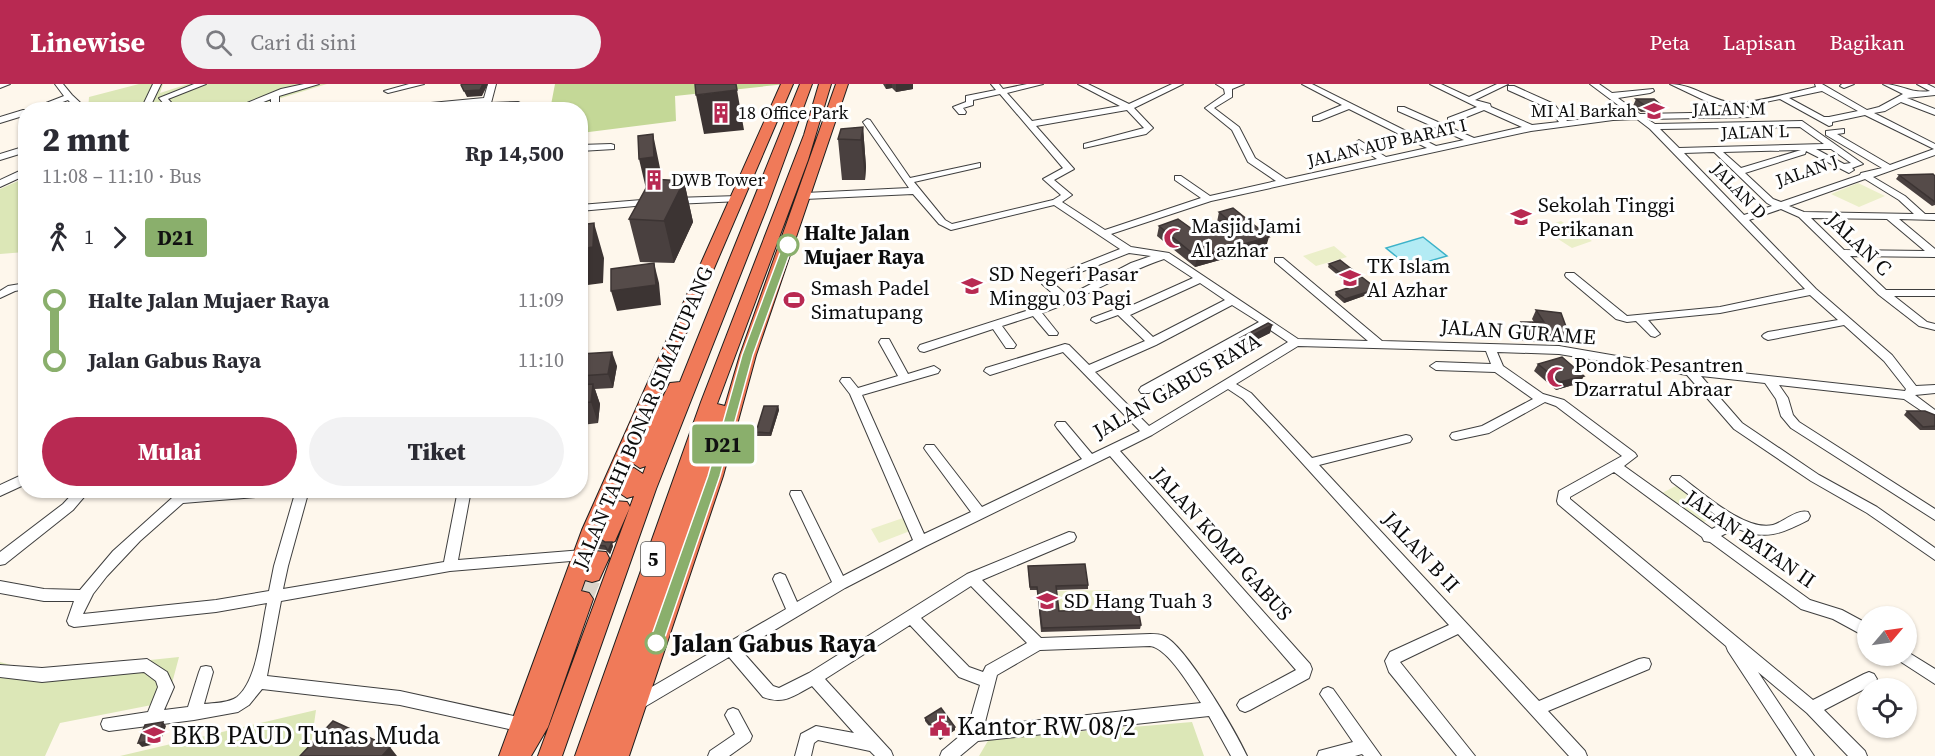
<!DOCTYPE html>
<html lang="id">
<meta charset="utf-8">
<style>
:root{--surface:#fff;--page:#f2f2f3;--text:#2b2b33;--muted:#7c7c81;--accent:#b82952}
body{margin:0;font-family:"Source Serif 4",serif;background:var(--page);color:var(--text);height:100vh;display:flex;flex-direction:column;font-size:22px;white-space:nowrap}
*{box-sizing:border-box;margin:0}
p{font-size:20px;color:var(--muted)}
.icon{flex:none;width:33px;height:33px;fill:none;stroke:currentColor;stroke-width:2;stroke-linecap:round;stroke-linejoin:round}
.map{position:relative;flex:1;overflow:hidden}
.side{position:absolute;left:18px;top:18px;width:570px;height:396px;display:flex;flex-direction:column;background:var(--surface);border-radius:24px;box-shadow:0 2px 4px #0004}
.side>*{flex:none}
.badge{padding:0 12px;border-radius:4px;font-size:21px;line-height:39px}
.needle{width:39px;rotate:61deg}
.controls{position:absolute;left:1857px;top:522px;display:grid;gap:12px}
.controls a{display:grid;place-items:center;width:60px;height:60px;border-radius:50%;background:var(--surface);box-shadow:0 2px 4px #0004;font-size:30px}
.map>.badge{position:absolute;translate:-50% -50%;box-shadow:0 0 0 3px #fff}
.legs{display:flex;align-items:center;gap:9px;height:66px;padding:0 24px;font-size:20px}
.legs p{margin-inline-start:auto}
.summary{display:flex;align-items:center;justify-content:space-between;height:102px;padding:0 24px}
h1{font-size:33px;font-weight:800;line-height:45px}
.primary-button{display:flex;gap:12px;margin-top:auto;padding:12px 24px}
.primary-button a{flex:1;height:69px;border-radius:36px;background:var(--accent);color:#fff;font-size:24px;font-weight:800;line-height:69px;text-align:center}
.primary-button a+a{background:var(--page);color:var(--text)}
ul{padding:0 24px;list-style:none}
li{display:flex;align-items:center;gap:21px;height:60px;font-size:22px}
li i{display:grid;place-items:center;width:9px;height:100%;margin:0 8px;background:currentColor}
li i::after{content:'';width:15px;height:15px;margin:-8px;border:4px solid;border-radius:50%;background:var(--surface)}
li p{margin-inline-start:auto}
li:first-child i{background:linear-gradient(#0000 50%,currentColor 0)}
li:last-child i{background:linear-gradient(currentColor 50%,#0000 0)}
header{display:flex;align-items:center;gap:36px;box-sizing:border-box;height:84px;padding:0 30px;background:var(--accent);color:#fff}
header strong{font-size:28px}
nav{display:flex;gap:33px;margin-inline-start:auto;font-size:21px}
.search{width:420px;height:54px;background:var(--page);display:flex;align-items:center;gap:15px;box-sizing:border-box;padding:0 21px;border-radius:33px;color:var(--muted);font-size:22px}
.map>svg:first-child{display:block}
.green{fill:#dce7b7}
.forest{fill:#c4d897}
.pitch{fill:#ebefc9}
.water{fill:#b3ebf4;stroke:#3cb2c9;stroke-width:1.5}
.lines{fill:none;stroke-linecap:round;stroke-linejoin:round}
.highway-tunnel{stroke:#dad4ca;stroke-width:21;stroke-dasharray:21 10;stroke-linecap:butt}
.minor-casing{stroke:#3f3f3f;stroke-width:2}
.highway-casing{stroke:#1d1d1d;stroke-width:2}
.minor{fill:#fff;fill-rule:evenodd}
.highway{fill:#f07a59;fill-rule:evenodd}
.wall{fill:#49403f}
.shaded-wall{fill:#3c3433}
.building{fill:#554b49;stroke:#3c3433;stroke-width:1.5}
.line-1{fill:#8aaf6c;stroke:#fff;stroke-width:1.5}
.stop-1-dot{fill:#fff;stroke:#8aaf6c;stroke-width:3}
.labels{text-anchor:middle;stroke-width:6;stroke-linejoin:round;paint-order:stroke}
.far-street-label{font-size:18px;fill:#0c0c0c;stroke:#fff}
.far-poi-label{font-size:18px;fill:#0c0c0c;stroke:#fff;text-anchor:start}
.shield{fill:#fff;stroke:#555;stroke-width:1.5}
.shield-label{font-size:20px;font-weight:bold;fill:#0c0c0c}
.poi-label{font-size:21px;fill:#0c0c0c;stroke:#fff;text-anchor:start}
.stop-label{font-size:21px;font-weight:bold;fill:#0c0c0c;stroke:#fff;text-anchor:start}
.street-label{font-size:21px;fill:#0c0c0c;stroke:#fff}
.near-stop-label{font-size:26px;font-weight:bold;fill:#0c0c0c;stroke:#fff;text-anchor:start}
.near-poi-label{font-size:26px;fill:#0c0c0c;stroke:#fff;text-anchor:start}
</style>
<header>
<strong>Linewise</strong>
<div class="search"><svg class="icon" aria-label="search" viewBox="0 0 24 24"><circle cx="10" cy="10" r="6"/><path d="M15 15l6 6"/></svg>Cari di sini</div>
<nav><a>Peta</a><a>Lapisan</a><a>Bagikan</a></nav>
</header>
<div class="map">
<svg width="1935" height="672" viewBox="0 0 1935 672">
<rect width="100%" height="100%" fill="#fef7ec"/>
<path class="green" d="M139,0h24l-3,9 28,-9h139l-82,25h-73l-10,-7 -41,7 -33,1 1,-13z
M25,94v74l-25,2v-65z
M179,573l-12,45 -107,21 -15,33h-45v-94l35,10z
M316,626l-6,42 -3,4h-187z
M1192,638l12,34h-225l10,-17z"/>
<path class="forest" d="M555,0h231l-111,12 1,25 -95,12 -1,-23h-30z"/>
<path class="pitch" d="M1858,99l27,13 -26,11 -28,-13z
M1561,137l31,20 -20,7 -31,-20z
M1334,162l13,11 -31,9 -13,-10z
M1680,400l40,30 -18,9 -40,-30z
M903,434l7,13 -31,12 -8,-14z
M1111,506l4,22 -55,1 -3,-22z"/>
<path class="water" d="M1423,153l24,19 -38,11 -23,-19z"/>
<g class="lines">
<path class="highway-tunnel" d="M582,515l10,-25"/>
<g class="minor-casing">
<path id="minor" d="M0,0h10l-10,4z
M55,0h8l9,11 16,15h-10l-10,-10 -27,10h-13l36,-14z
M153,0h8l-11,23 -11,3h-17l22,-7z
M194,0h12l-38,15 10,11h-9l-10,-12z
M304,0h15l-40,12v14h-8v-11l-28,11h-13l51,-21z
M409,0h15l-36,9 -4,-2z
M488,0h8l-5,19 27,-1 4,2 -4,2 -32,2 -4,-2 1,-3 -73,7h-79l4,-3 64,-1 85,-8z
M991,0h8l4,5 24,-5h16l-36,9 25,28 88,-15 -42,-22h10l41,20 43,-20h11l-49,24 19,20 -7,6 -62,14v-4l60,-16 -17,-18 -91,16 38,43 -20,11 18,15 -10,7 43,28 96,-32 -26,-18v-4h6l29,20 66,-15 -28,-19 -16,-32 -27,-22 20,-14 -1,-5 -8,-5h28l-12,5v8l-18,11 25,19 16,31 31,21 91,-20 -21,-14 -1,-2 4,-3 27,17 41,-9 -78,-39 -30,12h-6v-4l29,-12 -40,-21h10l124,62 28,-6 -66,-29v-4h6l70,31 48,-11 -38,-17 -30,12h-6v-4l29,-11 -47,-23h11l28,13 28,-13h11l-33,16 15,4 1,3 41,18 27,-3 -11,-14 -40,-18v-4h6l40,18 13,17 63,-7 -40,-30h9l13,9 41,-4 1,2 -4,2 -32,5 22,16 102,-2 -4,-4 -26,-4 -42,-20c22,0 41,16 63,19 15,2 65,-12 83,-16l-1,-3h7l45,26 12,-3 24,-13 -20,-10c18,0 28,10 47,7l-13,-7h10l8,4v7l-28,3 28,11v6l-34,-13 -16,9 -11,2 61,31v11l-62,22 32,19 20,18h10v6l-36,-1 36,30v8l-85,-1 36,34h49v6h-41l33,26 8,2v6l-16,-4 -40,-31 -80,-78 -18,-8 -32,11 67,69 76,66 24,31 19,-1v8l-20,2 20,15v10l-31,-21 -125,-14 9,13 5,17 6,7 136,87v11l-144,-92 -10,-12 -5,-17 -11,-16 -64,-7 41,47 77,52 58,32 58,41v12l-68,-47 -56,-32 -77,-52 -47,-54 -128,-21 -62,-2 6,14 40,28 21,6 71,53 2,3 -13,10 88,63 13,-7 -53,-40 -2,-3 2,-3h8c22,16 65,56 93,49 11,-3 23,-16 35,-13l2,4 -2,4c-27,14 -43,21 -72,8l-15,8 89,64 32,10 26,14v14l-35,-19 -32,-10 -91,-67 -6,-1 -2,-4 -88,-65 -44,25v2l243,201 51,-26 5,-2 5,2 3,5 -3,5 -50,26 41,41 2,5h-19l-41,-43 -49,-41 56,84h-17l-69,-105 -2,-5 -168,-142 -1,-3 2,-10 63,-35 -66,-50 -11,-4 -56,31 -33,7 -4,-1 -2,-3 2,-3 30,-7 51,-27 -38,-27 -59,-2 -6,-4 6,-4 55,2 -5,-13 -188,-5 -62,38 15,9 61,65 94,-23 4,1 2,3 -2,3 -91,23 220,236 100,-42 5,-1 5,1 2,5 -2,5 -101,42 37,40 2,5h-18l-111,-122 -58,28 75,94h-18l-68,-84 -4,-11 5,-9 59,-27 -183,-202 -23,-24 -15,-10 -76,46 -32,16 190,213 2,5 -3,9 -59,32 -5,2 -5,-2 -3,-5 3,-5 56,-30 -186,-214 -184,90 -81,42 -104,62 32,36 6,2 30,-15 158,-99 102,-42 5,1 2,4 -2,4 -92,39 59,58 109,-4c5,0 10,0 14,2 22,10 72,96 83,120h-16l-22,-40 -231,25 -18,15h-20l2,-5 25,-21 13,-45 -21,-8 -49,-52 -85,54 66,72 2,5h-18l-5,-5 -52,-11 -4,3 -3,13h-16l6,-22 15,-8 38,7 -42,-47c-19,10 -28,19 -49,11l-34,-40 -88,52 -5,2 -5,-2 -3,-5 3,-5 155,-90 -13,-30 2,-4 5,-2 5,2 12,27 35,-20 -42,-88 1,-3h10l42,85 70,-36 -63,-146 -10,-13 2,-3h8l8,10 40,-12 -19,-34 2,-3h8l19,35 26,-8 6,4 -2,3 -76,22 62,139 47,-22 -45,-61 -2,-3 2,-3h8l48,62 100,-48 -25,-31 -2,-3 2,-3h8l27,32 48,-23 -77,-79 -73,23 -6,-4 2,-3 79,-24 4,1 20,20 56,-24 -27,-26 -22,8 -5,-3 1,-2 24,-9h8l69,-31 -29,-19c-43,14 -78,39 -122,54l16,20 -1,2h-8l-16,-19 -31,10 14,19 -2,3h-8l-13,-19 -69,23 -4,-1 -2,-3 2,-3 140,-45 -18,-16 -1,-2 1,-2 78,-31 -66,-44 -103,25 -12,-6 -26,-30 -108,5 -5,-3 5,-3 104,-5 -46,-66 4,-3 3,1 40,58 70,-15v4l-66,15 31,38 7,4 101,-24 8,-5 -18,-16 20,-11 -63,-74 -27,6v5l-10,3 3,4 -1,2h-6l-6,-7 13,-5v-6l30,-6zM1822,7l36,20 -29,6h-5l-35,-19zM1780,15l49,27 3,-1v-3l33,-7 69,34 -44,16 -53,-31 7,-1v-4l-18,2v4l56,33 -21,5 -1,2 -79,27 -8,-3 -28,-26 60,-19 1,-3 43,22 5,-3 -2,-2 11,-4 -61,-43 -147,3 -8,-5 104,-2 4,-3 -9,-8zM1637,35l13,10 155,160 -85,18 -93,9 -53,-43h-8l-1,2 1,2 50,42 11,3 9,-1 15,15 4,1 5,-3 -12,-14 72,-7 90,-18 28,25 -70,12 -4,2 -2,2 2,2 4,2 76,-15 40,36 22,28 -1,2 -236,-26 -110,-19 -177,-5 -99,-83h-8v4l93,79 -70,-2 -129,-86 -38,-6 -20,-13 100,-33 320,-70 82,-11zM1800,43l24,17 -145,4 -19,-19zM1816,65h15l20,14 -7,1zM1801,66l-60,18 -18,-16zM1714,68l53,51 5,3 -28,9 -60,-62zM1865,95l34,21 15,14 -110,-2 -15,-6zM1811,134l76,1 38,32 -81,-1zM1129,169l22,3 -20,7 -63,33 -15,-13zM1200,199l25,17 -72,37 -23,-22zM1232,221l27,17 -118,65 -2,3 2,3h8l117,-66 22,15 -139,84 -54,-54 61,-27zM971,502l56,57 -41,23 -3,6 -14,-5 -48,-49zM1150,562c18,2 41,42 51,57l-217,23 13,-51 43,-25z
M1842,0h12l-10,4 -4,-2z
M23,26h3v5l-26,8v-6z
M611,60l3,1v4l-34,2v-6z
M26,62v6l-26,8v-6z
M26,84v7l-26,12v-7z
M738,112l5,3 -2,2 -67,3 -5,-3 5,-3z
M654,115l5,3 -2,2 -77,7v-6z
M26,199v6l-11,2 -15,7v-7l8,-5z
M26,389v11l-26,12v-11z
M76,406h14l-17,20 -68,54 -5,1v-13l63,-48z
M166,406h14l3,3 36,-3h66l-6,5 -96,8 -43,38 -33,35 -14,18 -10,20 133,-14 53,-9 5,-25 22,-76h13l-21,76 -5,23 161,-27 14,-72h13l-13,70 125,-10 5,1 2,4 -2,4 -5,1 -133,11 -169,30 -14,75 133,15 123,27 6,2 2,5 -2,5 -6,2 -123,-27 -138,-16 -13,16 -11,7 -44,8 -85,11 -6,-2 -2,-5 2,-5 45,-7 10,-25 -2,-6 -12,-9 -102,10 -42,-5v-12l42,3 105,-9 20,13 7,15 -10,23 24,-3 11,-35 2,-5 5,-1 5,1 2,5 -9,32c10,-1 25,-1 33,-7 21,-17 24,-68 30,-94l-51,9 -142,15 -5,-2 -2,-4 7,-20h-30l-44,-8v-12l44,8 36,1 33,-39 59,-53z
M1906,567l29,18v15l-37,-24 -2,-4h10z
M1328,603l5,2 48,67h-17l-2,-2 -7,2h-38l2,-5 34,-9 -33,-48 3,-5z
M733,624l5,2 14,26 -2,5 -21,15h-21l2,-5 25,-17 -10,-19 3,-5z"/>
</g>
<g class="highway-casing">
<path id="highway" d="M781,0h12l-156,364 33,-65 10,-1 120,-298h12l-45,123 -111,282 -94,267h-24l92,-249 -15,34 -7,3 -9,-6 -5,13 12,1 3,6 -10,22 -7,2 -7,-2 -4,11 8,2 4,6 -45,128 -17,29h-32l83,-226zM631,378l9,6 6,-2 -3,8 -9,-6 -6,2zM618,408l9,6 7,-2 -4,11 -3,-5 -13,-1z
M819,0h12l-23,76 -91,244 8,2 15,-51 96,-271h12l-92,271 -33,121 -94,280h-54l126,-354 103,-267z"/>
</g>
<use href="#minor" class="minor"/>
<use href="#highway" class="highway"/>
</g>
<path class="wall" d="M883,0h30v5l-17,3 -4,-4 -6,1z
M1636,15l25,6 -3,6 -17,1 -8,-6z
M863,43l3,40 -1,13h-23l-4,-41z
M660,84l1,12 23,1 9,41 -19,41 -34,-1 -11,-43z
M1899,91l36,1v29l-3,1 -36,-27z
M1219,128l47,35 -71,20 -38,-31 2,-10 33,3 25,-7z
M1329,180l46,28 -31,11 -9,-8 1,-3 16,-5 -24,-20z
M1536,226l33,25 -4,10 -42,-4 -6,-9 4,-10h13l-2,-3z
M1272,241l-2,8 -28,14 -3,-2 1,-7z
M580,270l37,12 -4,22 -18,1 5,15 -2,19 -16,2 -2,-6z
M1538,280l42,19 -24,7 -22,-19z
M778,322l1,4 -8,26h-15v-4z
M1907,327l28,4v15h-15l-16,-15z
M538,406h32l-1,2z
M605,458l8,4 -3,8 -4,-4 -9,-1 -1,-4z
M1028,482l60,19v4l-32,1 3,21 82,14 -1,4 -99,3 -4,-42h-7z
M925,634l30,9v3l-15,10 -15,-19z"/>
<path class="shaded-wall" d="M483,0h5l-6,12 -15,1 -3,-6z
M886,0h6v4l-6,1z
M896,0h17v5l-17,3z
M737,6l7,40 -40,4 -8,-39z
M863,43l3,40 -1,13 -4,-40z
M653,50l7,34 2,23 -15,2 -8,-34z
M684,97l9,41 -19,41 -10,-42z
M594,139l10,35 -1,25 -23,3v-37z
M1269,153l-3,10 -71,20 2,-10z
M654,179l5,20 2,22 -44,6 -6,-20z
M1377,205l-2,3 -31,11 1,-4z
M1272,241l-2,8 -28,14 2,-7z
M612,268l5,14 -4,22 -5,-14z
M1584,292l-4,7 -24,7 4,-8z
M593,300l7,20 -2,19 -7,-21z
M778,322l1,4 -8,26 -1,-3z
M580,346l8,21 -8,17z
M612,458l1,4 -3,8 -2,-3z
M163,638l3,4 -6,17 -18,4 -4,-4z
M955,643v3l-15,10v-3z
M390,663l7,9h-15z"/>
<path class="building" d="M462,0h21l-3,6 -16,1 -3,-6z
M695,0h41l1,6 -41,5z
M1636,15h18l7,6h-17z
M863,43l-2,13 -23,-1 3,-10z
M653,50l1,23 -15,2 -1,-23z
M1933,90l2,2v26l-36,-27z
M651,95l33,2 -20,40 -35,-2z
M1233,124l36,29 -72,20 -38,-31 19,-7 14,10 35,-10 -8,-7z
M594,139l-1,24 -13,2v-24z
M1340,176l37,29 -32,10 -9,-7 20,-7 -27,-21z
M654,179l2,22 -45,6v-22z
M1536,226l25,3 8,22 -42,-4 -6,-9h23z
M1268,239l4,2 -28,15 -4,-2z
M612,268l-4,22 -28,2v-22z
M1562,273l22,19 -24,6 -22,-18z
M593,300l-2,18 -11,1v-18z
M764,322h14l-8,27 -14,-1z
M1907,327h18l10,4v11l-12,1z
M599,454l6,4h7l-4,9 -3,-5 -9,-1z
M1085,480l3,21 -32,1 3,25 79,-2 3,16 -99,3 -5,-41h-7l-2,-21z
M941,624l14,19 -15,10 -15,-19z
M333,637l57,26 -8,9h-82z
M163,638l-7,18 -18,3 7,-18z"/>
<path class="line-1" d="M784,158l9,3 -40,110 -33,121 -57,167 -7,6 -7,-6 59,-167 34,-121z"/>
<defs>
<g id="school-bare" transform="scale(1.62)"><path d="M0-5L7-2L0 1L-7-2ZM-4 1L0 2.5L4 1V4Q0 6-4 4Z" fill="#b82952" stroke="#fff" stroke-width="2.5" paint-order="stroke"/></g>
<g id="building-bare" transform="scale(1.62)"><path d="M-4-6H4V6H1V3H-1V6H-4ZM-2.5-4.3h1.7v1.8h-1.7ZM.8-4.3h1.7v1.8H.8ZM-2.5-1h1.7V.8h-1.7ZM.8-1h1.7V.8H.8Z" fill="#b82952" stroke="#fff" stroke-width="2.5" paint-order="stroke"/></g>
<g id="university-bare" transform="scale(1.62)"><path d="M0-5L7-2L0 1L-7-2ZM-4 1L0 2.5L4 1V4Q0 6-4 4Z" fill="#b82952" stroke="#fff" stroke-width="2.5" paint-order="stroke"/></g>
<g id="mosque-bare" transform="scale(1.62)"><path d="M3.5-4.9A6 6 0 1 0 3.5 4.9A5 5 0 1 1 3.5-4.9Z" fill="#b82952" stroke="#fff" stroke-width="2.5" paint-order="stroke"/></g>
<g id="stadium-bare" transform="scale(1.62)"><path d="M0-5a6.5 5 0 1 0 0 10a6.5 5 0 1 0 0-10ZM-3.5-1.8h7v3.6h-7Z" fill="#b82952" stroke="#fff" stroke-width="2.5" paint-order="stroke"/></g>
<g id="civic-bare" transform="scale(1.62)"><path d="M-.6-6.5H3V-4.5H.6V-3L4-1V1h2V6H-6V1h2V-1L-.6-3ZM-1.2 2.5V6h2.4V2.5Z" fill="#b82952" stroke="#fff" stroke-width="2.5" paint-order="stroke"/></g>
</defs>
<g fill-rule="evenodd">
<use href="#school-bare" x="1654" y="27"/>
<use href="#building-bare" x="721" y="29"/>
<use href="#building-bare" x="654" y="96"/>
<use href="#university-bare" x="1521" y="133"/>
<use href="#mosque-bare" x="1174" y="154"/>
<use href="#school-bare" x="1350" y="194"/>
<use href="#school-bare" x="972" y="202"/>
<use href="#stadium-bare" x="794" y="216"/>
<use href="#mosque-bare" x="1557" y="293"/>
<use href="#school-bare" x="1047" y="517"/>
<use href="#civic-bare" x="940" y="642"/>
<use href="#school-bare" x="154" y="651"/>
</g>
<g class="stop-1-dot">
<circle cx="788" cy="161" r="10"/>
<circle cx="656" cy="559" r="10"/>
</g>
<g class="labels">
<g class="far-street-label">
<text transform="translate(1729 25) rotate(-1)" y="6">JALAN M</text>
<text transform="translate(1755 48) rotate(-2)" y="6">JALAN L</text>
<text transform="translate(1387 59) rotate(-13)" y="6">JALAN AUP BARAT I</text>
<text transform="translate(1807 87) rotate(-19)" y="6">JALAN J</text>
<text transform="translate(1739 107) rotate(46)" y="6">JALAN D</text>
</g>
<g class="far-poi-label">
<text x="1637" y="33" text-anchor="end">MI Al Barkah</text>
<text x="738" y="35">18 Office Park</text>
<text x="671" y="102">DWB Tower</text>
</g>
<rect class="shield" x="641" y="458" width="24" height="34" rx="4.5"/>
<g class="shield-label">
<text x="653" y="482">5</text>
</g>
<g class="poi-label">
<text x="1538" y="128">Sekolah Tinggi<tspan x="1538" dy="24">Perikanan</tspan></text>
<text x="1191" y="149">Masjid Jami<tspan x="1191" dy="24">Al azhar</tspan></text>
<text x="1367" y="189">TK Islam<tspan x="1367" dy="24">Al Azhar</tspan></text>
<text x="989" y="197">SD Negeri Pasar<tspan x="989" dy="24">Minggu 03 Pagi</tspan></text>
<text x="811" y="211">Smash Padel<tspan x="811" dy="24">Simatupang</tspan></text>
<text x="1574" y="288">Pondok Pesantren<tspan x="1574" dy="24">Dzarratul Abraar</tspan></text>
<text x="1064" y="524">SD Hang Tuah 3</text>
</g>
<g class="stop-label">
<text x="804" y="156">Halte Jalan<tspan x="804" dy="24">Mujaer Raya</tspan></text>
</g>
<g class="street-label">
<text transform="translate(1859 160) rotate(44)" y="7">JALAN C</text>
<text transform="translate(1518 248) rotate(4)" y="7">JALAN GURAME</text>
<text transform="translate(1177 302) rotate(-30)" y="7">JALAN GABUS RAYA</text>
<text transform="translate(643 334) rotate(-67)" y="7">JALAN TAHI BONAR SIMATUPANG</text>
<text transform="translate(1750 455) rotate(35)" y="7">JALAN BATAN II</text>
<text transform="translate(1222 460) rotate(48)" y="7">JALAN KOMP GABUS</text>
<text transform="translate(1421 468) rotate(47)" y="7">JALAN B II</text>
</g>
<g class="near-stop-label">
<text x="672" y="568">Jalan Gabus Raya</text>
</g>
<g class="near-poi-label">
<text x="957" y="651">Kantor RW 08/2</text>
<text x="171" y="660">BKB PAUD Tunas Muda</text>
</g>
</g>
</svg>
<div class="controls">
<a><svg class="needle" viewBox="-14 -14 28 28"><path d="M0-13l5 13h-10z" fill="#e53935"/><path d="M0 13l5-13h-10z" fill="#7c7c81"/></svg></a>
<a><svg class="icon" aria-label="locate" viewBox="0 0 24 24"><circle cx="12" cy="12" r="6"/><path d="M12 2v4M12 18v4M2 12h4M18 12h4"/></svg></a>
</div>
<b class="badge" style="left:723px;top:360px;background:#8aaf6c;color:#111">D21</b>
<section class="side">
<div class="summary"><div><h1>2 mnt</h1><p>11:08 – 11:10 · Bus</p></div><b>Rp 14,500</b></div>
<div class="legs"><svg class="icon" aria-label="walk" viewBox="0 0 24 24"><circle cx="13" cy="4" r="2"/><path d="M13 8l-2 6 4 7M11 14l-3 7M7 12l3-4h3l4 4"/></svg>1<svg class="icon" aria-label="forward" viewBox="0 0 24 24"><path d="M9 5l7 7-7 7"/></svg><b class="badge" style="background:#8aaf6c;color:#111">D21</b></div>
<ul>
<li><i style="color:#8aaf6c"></i><b>Halte Jalan Mujaer Raya</b><p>11:09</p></li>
<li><i style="color:#8aaf6c"></i><b>Jalan Gabus Raya</b><p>11:10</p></li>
</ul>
<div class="primary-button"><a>Mulai</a><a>Tiket</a></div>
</section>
</div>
